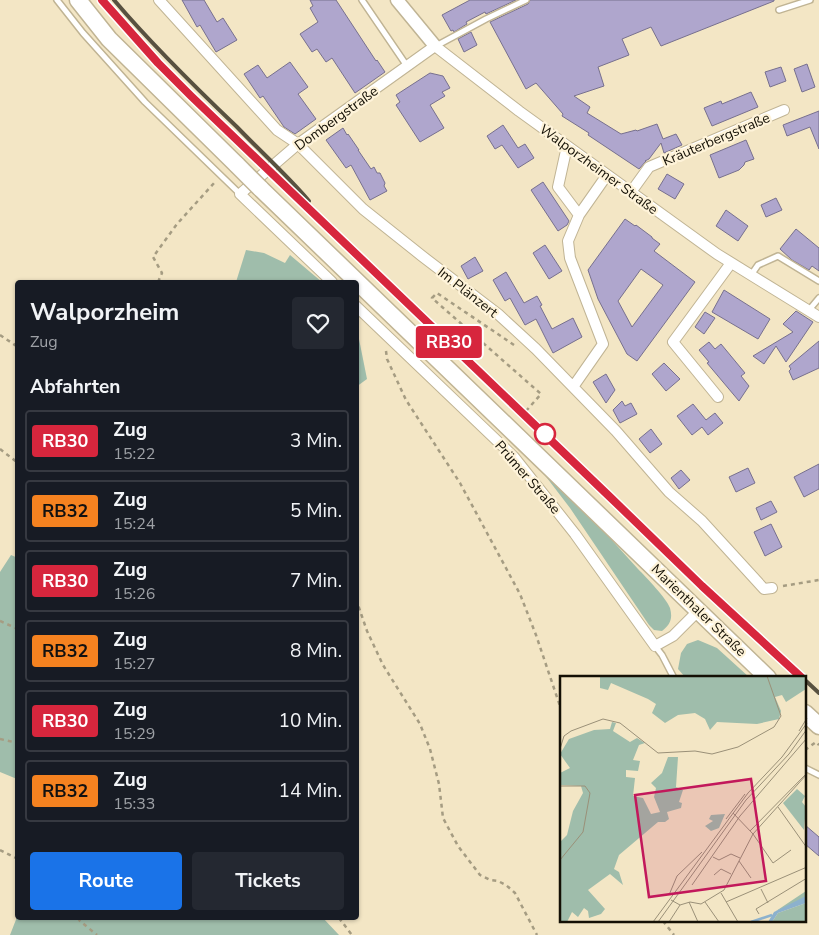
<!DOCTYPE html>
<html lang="de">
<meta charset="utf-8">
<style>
:root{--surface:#171b24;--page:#242831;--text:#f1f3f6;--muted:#9ea1a6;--line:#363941;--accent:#1a73e8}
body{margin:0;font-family:"Nunito Sans",sans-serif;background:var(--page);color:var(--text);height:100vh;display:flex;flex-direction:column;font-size:19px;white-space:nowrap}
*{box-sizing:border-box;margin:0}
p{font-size:16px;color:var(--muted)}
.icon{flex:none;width:28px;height:28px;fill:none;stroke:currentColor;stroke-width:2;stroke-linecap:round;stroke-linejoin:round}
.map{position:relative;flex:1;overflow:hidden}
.side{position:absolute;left:15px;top:280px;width:344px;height:640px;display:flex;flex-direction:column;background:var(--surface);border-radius:5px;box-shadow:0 1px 4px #0004}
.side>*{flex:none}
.badge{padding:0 10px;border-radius:4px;font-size:18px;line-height:32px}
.map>.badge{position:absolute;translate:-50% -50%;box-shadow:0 0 0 2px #fff}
h2{padding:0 15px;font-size:19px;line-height:45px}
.round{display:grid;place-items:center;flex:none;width:52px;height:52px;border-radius:5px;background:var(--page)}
.overview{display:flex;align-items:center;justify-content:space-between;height:85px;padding:0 15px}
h1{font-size:24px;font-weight:700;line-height:38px}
.cta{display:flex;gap:10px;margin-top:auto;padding:10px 15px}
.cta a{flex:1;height:58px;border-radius:5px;background:var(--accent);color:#fff;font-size:20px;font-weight:700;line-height:58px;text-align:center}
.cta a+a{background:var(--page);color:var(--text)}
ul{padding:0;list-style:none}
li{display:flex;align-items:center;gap:15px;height:62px;margin:0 10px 8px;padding:0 5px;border:2px solid var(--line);border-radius:5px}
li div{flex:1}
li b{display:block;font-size:19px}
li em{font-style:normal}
li .badge{min-width:55px;font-weight:700;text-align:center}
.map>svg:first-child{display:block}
.green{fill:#9fbdab}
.building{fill:#afa6cd;stroke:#77708e;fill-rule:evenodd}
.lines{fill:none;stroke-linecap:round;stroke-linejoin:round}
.service-casing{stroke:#c0b494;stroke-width:8}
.minor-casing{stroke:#c0b494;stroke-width:12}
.tertiary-casing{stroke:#c0b494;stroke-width:15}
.primary-casing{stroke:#c0b494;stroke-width:19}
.path{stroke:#a59c82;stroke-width:2.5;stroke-dasharray:4 4;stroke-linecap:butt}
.service{stroke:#fff;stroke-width:5}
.minor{stroke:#fff;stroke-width:10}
.tertiary{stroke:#fff;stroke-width:12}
.primary{stroke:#fff;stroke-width:16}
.rail{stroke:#585140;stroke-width:4}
.primary-bridge-casing{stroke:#c0b494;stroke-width:19;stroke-linecap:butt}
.primary-bridge{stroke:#fff;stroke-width:16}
.line-casing{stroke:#fff;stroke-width:11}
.line{stroke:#d7263d;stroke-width:8}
.stop-dot{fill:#fff;stroke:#d7263d;stroke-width:2.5}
.labels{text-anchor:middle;stroke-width:4.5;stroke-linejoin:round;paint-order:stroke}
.street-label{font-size:14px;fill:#141005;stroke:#fef3d9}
.inset-river{fill:none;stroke:#8cb1cd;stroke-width:2.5}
.inset-road{fill:none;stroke:#9a9078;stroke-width:1}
.view{fill:#c2185b;fill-opacity:0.15;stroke:#c2185b;stroke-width:2.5}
.inset-edge{fill:none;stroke:#141005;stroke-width:2.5}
</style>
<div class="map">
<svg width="819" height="935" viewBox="0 0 819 935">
<rect width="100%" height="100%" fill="#f3e6c5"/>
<path class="green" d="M246,250l18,3 21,10 5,-8 32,27h-86z
M356,324l11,55 -11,8z
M534,461c37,34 71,71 104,108 8,8 29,30 32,39 3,11 0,17 -8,23l-8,-1 -5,-5 -79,-117z
M11,555l7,3 -1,221 -17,-7v-200z
M698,640l19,8 32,29h-64l-7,-8 3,-16 6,-9z
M17,917l306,1 16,17h-329z"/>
<path class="building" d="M182,0h22l13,22 6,-4 14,22 -21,12 -16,-27 -3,2z
M310,0h26l40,61 1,-1 8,12 -30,21 -23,-35 -6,4 -9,-13 -5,3 -12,-18 18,-12 -8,-14 3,-2z
M470,0h46l-30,14 -1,-2 -19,10 1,2 -13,8 -1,-2 -2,1 -9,-16z
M530,0h244v1l-113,45 -10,-19 -29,12 7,16 -31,12 6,19 -30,10 16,11 -3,6 34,21 15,-4 1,1 20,-7 6,15 13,-5 6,11 -18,8 -3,-10 -12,16 -4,2h1l-7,8 -51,-34 1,-2 -27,-17 1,-2 -27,-31 -10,6 -36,-67 38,-18z
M471,32l6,13 -13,7 -6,-13z
M290,62l18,25 -10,7 18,25 -21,15 -11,-7 -21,-31 -3,2 -16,-24 14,-9 9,13z
M807,64l8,23 -13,5 -8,-23z
M781,67l5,14 -16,6 -5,-15z
M430,73l13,3 7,12 -8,4 3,4 -15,9 14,23 -24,14 -24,-37 4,-3 -4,-7z
M751,92l7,15 -46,19 -8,-18 17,-7 1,3z
M819,111v38l-9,-22 -23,9 -4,-11z
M503,125l15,23 7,-4 9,14 -16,10 -16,-23 -7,4 -8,-13z
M343,128l4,7 1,-1 11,16h-1l13,19 3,-2 3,6h3l5,10 -1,3 3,5 -17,9 -19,-35 -5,3 -20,-28z
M746,140l8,19 -9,3 -1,3 -5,5 -20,8 -9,-23z
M667,174l17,10 -9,15 -17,-10z
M543,182l26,39 -2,4 -9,6 -27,-41z
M776,198l6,12 -16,7 -5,-12z
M726,210l22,16 -10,15 -22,-15z
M625,219l10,7 1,-1 16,12v1l8,6 -6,7 41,31 -58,79 -10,-7 -29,-55 -10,-29zM641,269l22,16 -31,42 -14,-26z
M796,229l23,19v23l-7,-5 -3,4 -17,-10 -12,-11z
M545,245l17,26 -13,8 -16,-26z
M475,257l8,14 -15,8 -7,-13z
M506,272l18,31 13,-7 5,9 -2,1 12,23 21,-11 9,19 -29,16 -17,-34 -11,6 -15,-27 -5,3 -12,-21z
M724,290l46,29 -12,20 -46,-27z
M796,311l17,11 -27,40 -10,-16 -12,18 -11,-8 40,-24 -10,-8z
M705,312l10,6 -11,16 -9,-7z
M819,341v27l-26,12 -4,-9 2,-2 -2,-3z
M709,342l6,7 6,-5 24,29 -4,3 8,10 -10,15 -32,-38 2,-1 -10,-12z
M664,363l16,16 -14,12 -14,-17z
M606,374l9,16 -9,13 -13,-21z
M622,401l3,5 6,-3 6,11 -17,9 -7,-13z
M693,404l13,16 9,-7 8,10 -15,12 -6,-8 -10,8 -15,-19z
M651,429l11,15 -12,9 -11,-14z
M819,464v25l-15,8 -10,-20z
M748,468l7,15 -19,9 -7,-15z
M681,470l9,10 -11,9 -8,-11z
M771,501l6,11 -16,8 -5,-12z
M771,524l11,23 -17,9 -11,-24z
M805,825l14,12v19l-14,-12z"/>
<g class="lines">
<g class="service-casing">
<path id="service" d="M57,0l26,33 62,69 95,92
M362,0l45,66
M779,10l31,-10
M436,46l50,-27 40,-19
M751,275l7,-10 20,-9 41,25
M809,310l10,-12
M655,646l7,9 12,23
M805,768l14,7"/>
</g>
<g class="minor-casing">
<path id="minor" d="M159,0l118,130 21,14 65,65 59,47 76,58 38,35 80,82 53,61 33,29 62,68 8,-1
M567,146l-9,41 21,28
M631,192l18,-25 135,-57
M332,282l-92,-88 58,-50 137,-98 84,65 198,143 102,63
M356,306l158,151 61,77 80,112 18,-10 26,-26
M573,387l30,-43 -33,-86 -2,-17 11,-26 28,-40
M718,397l-45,-55 58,-79"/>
</g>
<g class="tertiary-casing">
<path id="tertiary" d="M397,0l38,46"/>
</g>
<g class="primary-casing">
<path id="primary" d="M78,0l31,39 128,126
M260,188l508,490
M805,713l14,13"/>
</g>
<path class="path" d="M158,282l4,-9 -9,-16 24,-33 38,-42
M0,335l18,12
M514,345l-77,-52 -5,5 109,96 -7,8
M386,351l1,8 19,41 54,83 60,111 16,41 26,77
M526,411l8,-9 2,3
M0,449l18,14
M783,586l36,-6
M356,599l11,32 16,34 37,59 10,25 9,35 4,34 15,28 22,29 10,5 8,1 8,4 9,8 22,42
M0,621l18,8
M0,739l18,4
M805,750l11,-8 3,3
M0,850l18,9
M78,918l2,3 17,14
M339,918l13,17
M663,921l11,14"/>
<use href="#service" class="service"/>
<use href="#minor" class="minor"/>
<use href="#tertiary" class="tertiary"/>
<use href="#primary" class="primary"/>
<path class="rail" d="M102,0l56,63 33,33 511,489 100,93
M114,0c38,45 80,86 123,127 24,25 50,48 72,74
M805,680l14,13"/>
<g class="primary-bridge-casing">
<path id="primary-bridge" d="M237,165l23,23"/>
</g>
<use href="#primary-bridge" class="primary-bridge"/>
</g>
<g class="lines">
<g class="line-casing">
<path id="line" d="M102,0l56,63 33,33 419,401 92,89 100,92"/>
</g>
<use href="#line" class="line"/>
</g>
<circle class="stop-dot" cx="545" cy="434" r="10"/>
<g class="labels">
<g class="street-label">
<text transform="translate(336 118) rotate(-36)" y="5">Dombergstraße</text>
<text transform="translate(716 139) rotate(-23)" y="5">Kräuterbergstraße</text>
<text transform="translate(599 169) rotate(36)" y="5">Walporzheimer Straße</text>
<text transform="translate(468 292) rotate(38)" y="5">Im Plänzert</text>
<text transform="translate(528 477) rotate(49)" y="5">Prümer Straße</text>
<text transform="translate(699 610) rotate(44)" y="5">Marienthaler Straße</text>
</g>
</g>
<g transform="translate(560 676)">
<rect width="246" height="246" fill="#f3e6c5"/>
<path d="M40,0h206v13l-20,13 -4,-7 -7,2 6,14 -2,8 -22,5 -40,-2 -7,8 -5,-11 -10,-6 -17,2 -13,8 -13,-10 4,-9 -8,-5 -37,-16 -3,7 -8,-2zM52,46l4,1 -3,8 17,11 7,-4 8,5 -6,2 -6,15 7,1 -2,10 -12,-1v7l9,1 -2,18 10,2 8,16 9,-2 -6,-15 2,-9 -5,-5 11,-10 6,-16h10l-2,30 7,3 -4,12 3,1 -1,5 -14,4 2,7 -4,3h-7l-39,33 -5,14 5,3 4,13 -13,-11 -22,16 17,19 -4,5 -12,4 -1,-7 -4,-3 -6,9 -6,-5 -5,10h-7v-80l7,-7 6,-24 10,-18 -2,-7 -21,-1v-12l10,-5 -10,-14 9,-15 25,-9 16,-1zM237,113l8,7 -3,6 4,5 -2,23 -21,-27zM165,138l-6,14 -8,3 -6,-5 8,-5 -4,-2 2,-4zM246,215v5l-8,7 -22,8zM246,227v19h-34l6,-9z" fill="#9fbdab"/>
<path d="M246,220v7l-28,10 -6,9h-4l6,-10z" fill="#8cb1cd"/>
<path class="inset-river" d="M191,246l21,-7"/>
<path class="inset-road" d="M239,55l8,-13M0,73l4,-13 7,-5 32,-12 17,4 38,30 37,-2 17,3 26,-7 36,-20 7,-11 -14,-40M0,110h25l5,7 -7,39 -23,28M218,131l29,41M173,137l20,21 20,29 18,-13M166,143l19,-25M190,155l55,-56M153,181l6,3 12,-6 9,4M179,185l12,17M154,199l7,-6 10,5M132,209l48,-69 67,-78M201,213l7,14M161,217l17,29M109,219l8,-19 25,-24M111,224l9,5 10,-3 11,2 23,-14 29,-56 54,-60M129,226l9,20M145,226l14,20M166,226l81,-35M199,238l-3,-5 51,-31M93,246l95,-129 34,-36 25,-34M98,246l88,-122 43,-46 18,-25M109,246l11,-17"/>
<path class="view" d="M191,103l15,102 -117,16 -14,-102z"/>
<rect width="246" height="246" class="inset-edge"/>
</g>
</svg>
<b class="badge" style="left:449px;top:342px;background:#d7263d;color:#fff">RB30</b>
<section class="side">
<div class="overview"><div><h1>Walporzheim</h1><p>Zug</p></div><a class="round"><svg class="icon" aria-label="heart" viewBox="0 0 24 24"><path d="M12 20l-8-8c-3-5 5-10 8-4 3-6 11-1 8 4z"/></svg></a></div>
<h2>Abfahrten</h2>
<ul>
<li><span class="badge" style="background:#d7263d;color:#fff">RB30</span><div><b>Zug</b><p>15:22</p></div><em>3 Min.</em></li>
<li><span class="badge" style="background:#f58220;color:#111">RB32</span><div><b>Zug</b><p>15:24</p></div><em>5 Min.</em></li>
<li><span class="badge" style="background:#d7263d;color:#fff">RB30</span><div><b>Zug</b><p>15:26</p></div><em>7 Min.</em></li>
<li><span class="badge" style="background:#f58220;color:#111">RB32</span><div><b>Zug</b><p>15:27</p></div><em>8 Min.</em></li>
<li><span class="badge" style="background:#d7263d;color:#fff">RB30</span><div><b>Zug</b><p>15:29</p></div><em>10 Min.</em></li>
<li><span class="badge" style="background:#f58220;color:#111">RB32</span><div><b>Zug</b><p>15:33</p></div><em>14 Min.</em></li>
</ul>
<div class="cta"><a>Route</a><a>Tickets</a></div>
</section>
</div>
